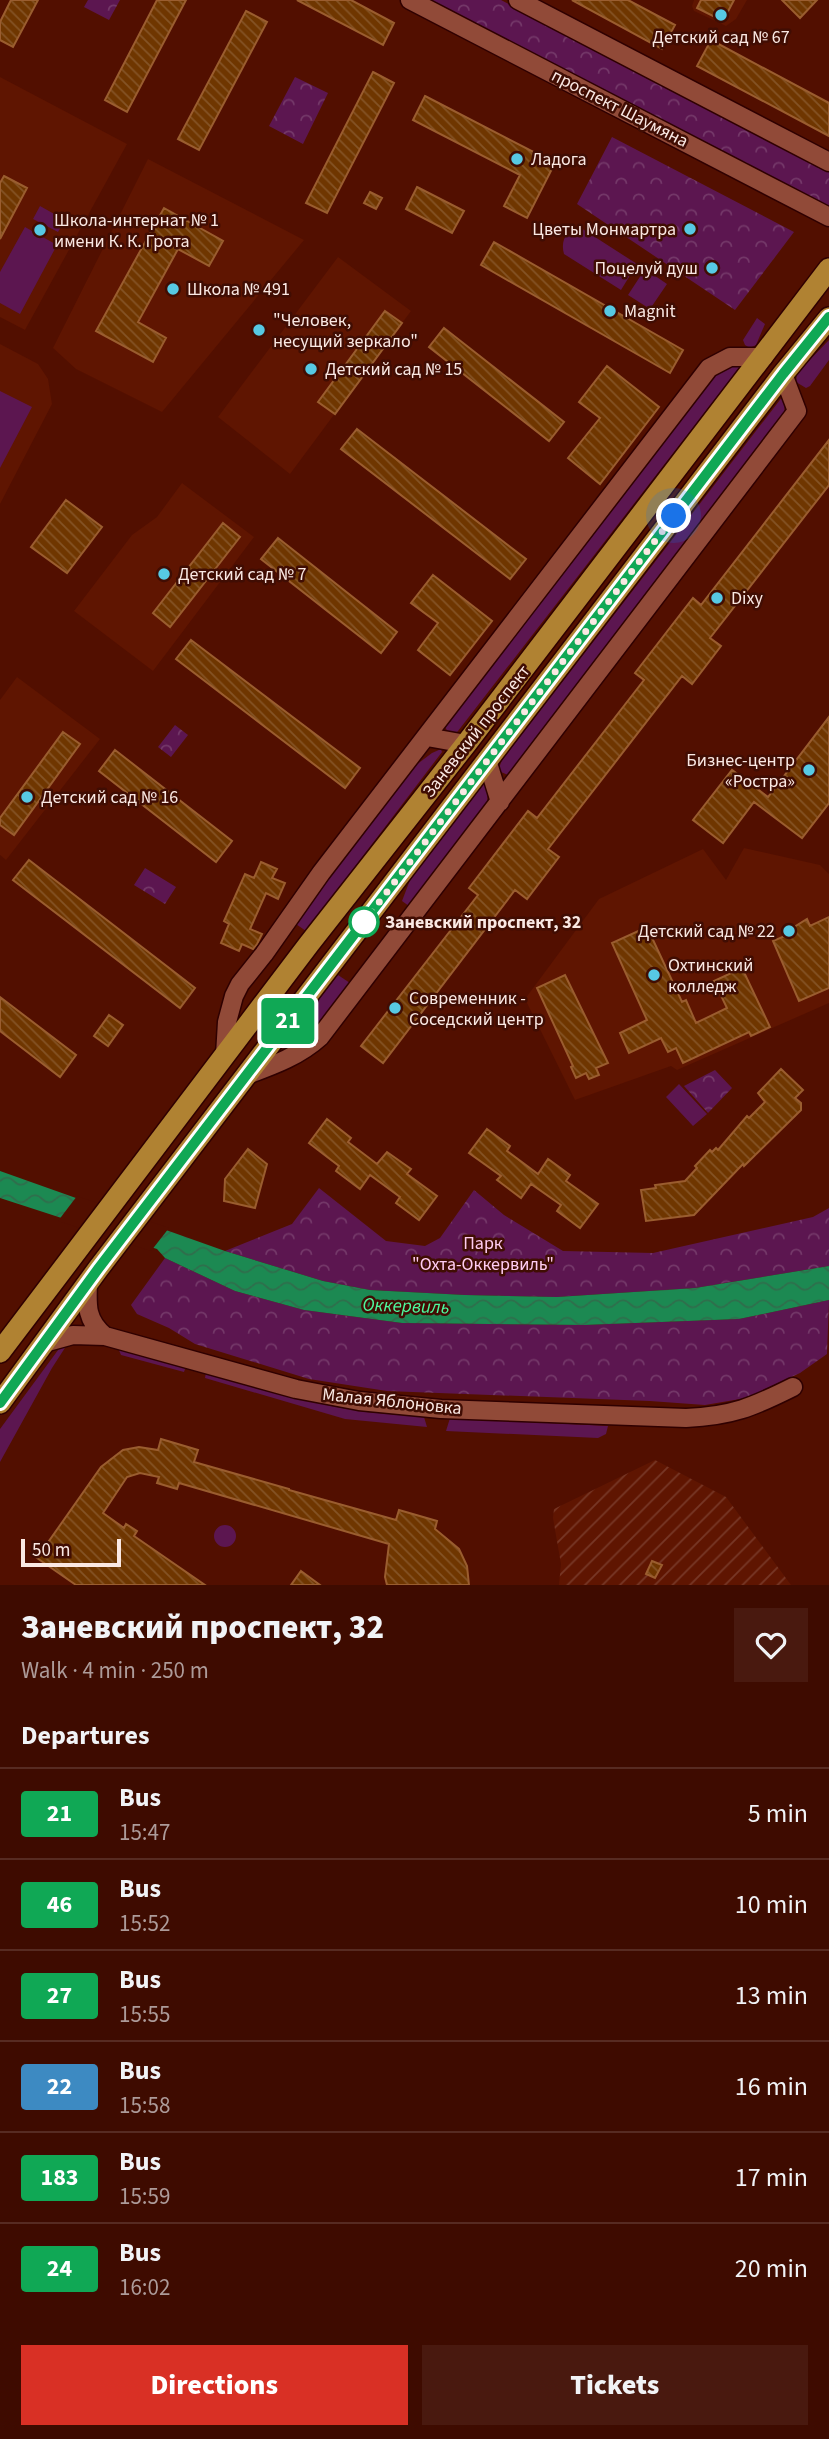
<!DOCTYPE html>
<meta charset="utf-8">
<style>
:root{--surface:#3e0b00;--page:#49190f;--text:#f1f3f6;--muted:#ad9b99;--line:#572b22;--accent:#d93025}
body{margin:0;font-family:"Source Sans 3",sans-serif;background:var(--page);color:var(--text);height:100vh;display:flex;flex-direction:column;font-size:26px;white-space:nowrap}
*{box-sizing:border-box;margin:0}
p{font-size:23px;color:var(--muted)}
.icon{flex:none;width:38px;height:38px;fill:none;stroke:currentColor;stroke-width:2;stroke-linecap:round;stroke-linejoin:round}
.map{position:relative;height:1585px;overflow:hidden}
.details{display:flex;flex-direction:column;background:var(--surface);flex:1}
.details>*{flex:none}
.badge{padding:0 14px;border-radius:5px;font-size:24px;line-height:46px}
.scale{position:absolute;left:21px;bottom:18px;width:100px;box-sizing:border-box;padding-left:7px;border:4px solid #fae8e3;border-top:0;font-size:19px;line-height:24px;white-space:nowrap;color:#fae8e3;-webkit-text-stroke:5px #400d03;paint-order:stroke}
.you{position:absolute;width:35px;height:35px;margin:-18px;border:5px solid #fff;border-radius:50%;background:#1a73e8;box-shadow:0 0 0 10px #1a73e833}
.map>.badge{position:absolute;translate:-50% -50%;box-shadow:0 0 0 4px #fff}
h2{padding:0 21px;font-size:26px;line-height:63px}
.round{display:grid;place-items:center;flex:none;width:74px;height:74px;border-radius:0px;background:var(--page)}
.head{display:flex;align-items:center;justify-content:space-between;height:119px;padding:0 21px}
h1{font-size:33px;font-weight:800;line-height:52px}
.cta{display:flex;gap:14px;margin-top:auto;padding:14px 21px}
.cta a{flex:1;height:80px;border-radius:0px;background:var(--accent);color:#fff;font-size:28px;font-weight:800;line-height:80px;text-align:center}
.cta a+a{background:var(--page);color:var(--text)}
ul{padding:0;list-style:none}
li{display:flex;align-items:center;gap:21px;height:91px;padding:0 21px;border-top:2px solid var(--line)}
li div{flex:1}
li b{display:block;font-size:26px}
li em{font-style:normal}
li .badge{min-width:77px;font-weight:700;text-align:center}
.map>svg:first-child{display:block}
.built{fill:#5f1501}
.industrial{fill:url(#industrial-furrows)}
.grass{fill:#5c1650}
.park{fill:url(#park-crowns)}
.water{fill:url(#water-waves)}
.pier{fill:#520f00}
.building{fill:url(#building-back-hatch);stroke:#9a5d2f;stroke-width:2}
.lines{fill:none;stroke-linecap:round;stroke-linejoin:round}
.minor-casing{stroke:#2f0000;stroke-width:21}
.major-casing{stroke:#2f0000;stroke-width:24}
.minor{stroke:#914a38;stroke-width:18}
.major{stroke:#b08232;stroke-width:21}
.line-casing{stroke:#fff;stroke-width:16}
.line{stroke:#10a855;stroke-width:10}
.walk{stroke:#fae8e3;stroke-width:7;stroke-dasharray:0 12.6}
.poi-dot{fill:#57c9e3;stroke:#400d03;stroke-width:2.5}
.stop-dot{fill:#fff;stroke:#10a855;stroke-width:3.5}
.labels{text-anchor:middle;stroke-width:5;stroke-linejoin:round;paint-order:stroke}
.poi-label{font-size:18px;fill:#fae8e3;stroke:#400d03;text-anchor:start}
.street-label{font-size:18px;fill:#fae8e3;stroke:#400d03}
.stop-label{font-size:18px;font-weight:bold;fill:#fae8e3;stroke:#400d03;text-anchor:start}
.park-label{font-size:18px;fill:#ffccf2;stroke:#400d03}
.water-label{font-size:19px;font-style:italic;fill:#4ef99e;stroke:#400d03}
</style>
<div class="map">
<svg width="829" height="1585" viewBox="0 0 829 1585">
<defs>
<pattern id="industrial-furrows" width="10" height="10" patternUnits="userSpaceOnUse" patternTransform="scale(1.75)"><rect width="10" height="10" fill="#5f1501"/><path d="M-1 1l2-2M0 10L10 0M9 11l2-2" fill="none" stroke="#773726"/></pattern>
<pattern id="park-crowns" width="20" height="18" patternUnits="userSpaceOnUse" patternTransform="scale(1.75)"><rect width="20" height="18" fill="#5c1650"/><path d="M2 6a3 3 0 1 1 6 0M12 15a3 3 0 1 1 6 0" fill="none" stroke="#743869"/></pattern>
<pattern id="water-waves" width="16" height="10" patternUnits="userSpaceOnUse" patternTransform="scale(1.75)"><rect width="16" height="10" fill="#1c8952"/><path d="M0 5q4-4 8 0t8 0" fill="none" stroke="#2f6e4c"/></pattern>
<pattern id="building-back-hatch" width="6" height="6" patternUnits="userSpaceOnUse" patternTransform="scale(1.75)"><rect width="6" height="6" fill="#6f3600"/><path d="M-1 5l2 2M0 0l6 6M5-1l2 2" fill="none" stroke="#845325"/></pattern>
</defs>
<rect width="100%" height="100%" fill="#520f00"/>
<path class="built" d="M694,0h53l-11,19 -10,7 -32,-15 -2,-5z
M0,77l127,67 -102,186 -25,-13z
M148,159l156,81 -142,172 -86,-43 -23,-21z
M338,257l73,54 -121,163 -72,-57z
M0,344l38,20 10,15 4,25 -52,100z
M182,483l72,54 -101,134 -79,-60 58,-76 25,-18z
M17,677l83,62 -94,121 -6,-5v-155z
M744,848l76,17 9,9v129l-152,67 -6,-4 -96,34 -50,-101 74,-100 104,-50 23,31z"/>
<path class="industrial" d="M655,1460l71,37 65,88h-232l2,-21 -8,-46 1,-9z"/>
<path class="grass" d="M40,206l25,14 -7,12 -25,-13z
M25,227l32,18 -37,69 -20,-11v-31z
M581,228l56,36 -16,26 -57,-36c-4,-14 3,-25 17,-26z
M645,269l22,15 -17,25 -22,-14z
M757,318l8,6 -9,21 -6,3 -5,-3 -2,-5z
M829,340v20l-19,26 -4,2 -10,-6 1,-8 5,-6z
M739,363v5l-281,363 -3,3h-6l-4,-7 3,-4 270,-352z
M0,391l32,16 -32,61z
M783,396l2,3 -1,18 -272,356 -4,2 -7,-3 -2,-4 3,-8z
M441,749l1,3 -136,179 -13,-9 123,-157 16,-12z
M485,782l3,3 -1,19 -78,102 -7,-5 8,-21z
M338,975l12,8 -41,54 -7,6 -18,6 -1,-3z
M679,1084l28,30 -14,12 -27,-29z
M70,1340l-18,28 -52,94v-33l61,-83z
M118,1348l68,18 -2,6 -63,-17z
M206,1372l125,34 35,6 58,5 3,10 -82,-8 -140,-41z
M450,1418l158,8 -2,8 -8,4 -152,-7z
M214 1536a11 11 0 1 1 22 0a11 11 0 1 1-22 0Z"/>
<path class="park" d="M88,0h32l-11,20 -25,-13z
M430,0h71l328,171v37z
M295,77l33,16 -25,51 -34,-18z
M612,137l182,95 -59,78 -158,-106z
M175,725l13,10 -17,22 -13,-10z
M145,868l31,19 -11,17 -31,-19z
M715,1070l17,18 -24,25 -24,-27z
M319,1188l67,53 39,5 15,-8 34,-48 30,25 59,36 90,2 160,-36 16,-9v58l-134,22 -138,9 -92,-2 -95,-5 -47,-9 -98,-30 67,-27z
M165,1258l70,33 69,19 98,13 182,2 155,-6 90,-19 -2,54 -27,19 -54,25 -41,7 -55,-4 -263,-10 -78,-12 -114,-35 -26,-16 -32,-14 -6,-9z"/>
<path class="water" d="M0,1171l225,80 98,30 47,9 95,5 92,2 138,-9 134,-22v34l-90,19 -155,6 -182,-2 -98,-13 -69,-19 -70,-33 -8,-9 -157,-51z"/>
<path class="pier" d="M77,1196l92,32 -18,23 -93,-30z"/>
<path class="building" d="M11,0h27l-25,47 -13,-7v-18z
M157,0h29l-59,112 -22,-12z
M297,0h54l43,23 -11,22z
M572,0h56l47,25 -13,24z
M701,0h33l-11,21 -26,-13z
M782,0h35l-17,18z
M246,11l21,11 -68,128 -21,-11z
M711,40l118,63v33l-132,-70z
M373,72l21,11 -67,130 -21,-10z
M425,96l130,67 -28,55 -23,-12 16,-31 -107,-55z
M4,176l23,12 -27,51v-56z
M417,187l47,24 -12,22 -46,-24z
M370,192l12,6 -6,11 -12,-6z
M164,208l59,33 -14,25 -31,-17 -40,73 28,16 -13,24 -57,-31z
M494,242l189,108 -13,23 -189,-108z
M385,311l17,12 -67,91 -17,-12z
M444,328l120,94 -15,19 -120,-94z
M607,366l52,41 -59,77 -32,-26 32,-40 -21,-16z
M357,429l169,130 -16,20 -169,-130z
M829,440v45l-119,153 11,8 -29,38 -10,-8 -134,173 11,8 -32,42 -12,-9 -132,173 -22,-17 117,-151 -9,-7 59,-77 9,7 107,-138 -9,-7 58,-75 8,7z
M66,500l36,27 -35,46 -36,-26z
M223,523l17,14 -70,90 -17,-14z
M278,538l119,94 -16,21 -120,-94z
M433,575l59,46 -42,54 -32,-25 20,-27 -27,-20z
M191,640l169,128 -15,20 -169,-129z
M829,717v86l-27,35 -48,-36 -31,41 -30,-23 39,-50 36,27z
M63,732l17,12 -66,91 -14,-10v-7z
M115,750l117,91 -16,21 -117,-91z
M29,860l166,128 -15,20 -167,-128z
M261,862l16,7 -5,9 13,5 -7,16 -12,-6 -16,36 12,5 -5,10 -4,5 -11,-5 -3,7 -18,-8 8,-19 -5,-3 21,-47 9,4z
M829,917v71l-30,13 -26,-60 19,-8 -1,-4 16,-10 3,7z
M647,927l35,75 4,-2 10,23 31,-15 -13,-27 28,-13 28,59 -19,9 -2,-4 -66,31 -7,-15 -8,4 -7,-14 -32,15 -9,-20 27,-13 -35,-77z
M565,975l43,88 -12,5 3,7 -10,4 -3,-6 -10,5 -5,-11 2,-1 -36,-78z
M0,997l76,58 -16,22 -60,-46z
M109,1015l14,10 -15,21 -14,-10z
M781,1069l22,21 -8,8 6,5v7l-57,56 -1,-2 -49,51 -48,6 -5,-31 15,-2 -1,-3 30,-4 12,-13 -2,-2 15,-16 2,2 4,-4 2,2 29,-34 2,2 16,-16 -7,-9z
M327,1119l24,19 -3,4 29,22 10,-12 24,17 -4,5 30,22 -18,24 -23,-17 4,-6 -30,-22 -10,14 -24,-18 3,-5 -30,-23z
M487,1129l23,17 -3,5 31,23 10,-15 22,16 -4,6 32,23 -18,24 -23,-17 4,-6 -30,-21 -10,14 -24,-18 4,-4 -32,-23z
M248,1149l19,15 -12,44 -31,-7 1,-22z
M161,1439l37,11 -4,12 95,27v1l107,30 3,-10 38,11 -2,8 24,20 8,17 2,19h-82l-2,-8 4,-33 -210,-61 -2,6 -20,-6 2,-6 -19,-4 -13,4 -24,36 21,15 2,-4 11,7 -3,5 71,49h-129l-39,-27 64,-91 22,-17 16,-3 19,3z
M652,1561l10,4 -7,13 -9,-4z
M301,1571l19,14h-29z"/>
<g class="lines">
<g class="minor-casing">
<path id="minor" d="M410,0l419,217
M518,0l311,162
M427,737l39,7
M487,760l13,42
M225,1055l2,-33 7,-26 6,-12 24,-30 57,-81 388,-505 21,-11h34
M247,1075c27,-10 52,-19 73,-38l477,-626 -14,-37
M88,1283c-1,22 -2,38 17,53
M44,1343l29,-8 32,1 191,53 63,12 82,8 245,9c46,-2 67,-11 107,-31"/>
</g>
<g class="major-casing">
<path id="major" d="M0,1352l309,-408 157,-200 363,-475
M0,1403l98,-134 685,-895 46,-56"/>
</g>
<use href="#minor" class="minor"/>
<use href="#major" class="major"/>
</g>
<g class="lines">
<g class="line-casing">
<path id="line" d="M0,1403l98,-134 685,-895 46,-57"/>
</g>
<use href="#line" class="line"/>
<path class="walk" d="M364,922l310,-406"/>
</g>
<g class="poi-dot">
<circle cx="721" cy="15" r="7"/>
<circle cx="517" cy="159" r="7"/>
<circle cx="690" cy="229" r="7"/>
<circle cx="40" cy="230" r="7"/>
<circle cx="712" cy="268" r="7"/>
<circle cx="173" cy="289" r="7"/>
<circle cx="610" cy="311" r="7"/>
<circle cx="259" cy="330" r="7"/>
<circle cx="311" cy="369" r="7"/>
<circle cx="164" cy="574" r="7"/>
<circle cx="717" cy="598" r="7"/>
<circle cx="809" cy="770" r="7"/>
<circle cx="27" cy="797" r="7"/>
<circle cx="789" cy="931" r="7"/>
<circle cx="654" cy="975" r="7"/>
<circle cx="395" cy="1008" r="7"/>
</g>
<circle class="stop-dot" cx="364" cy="922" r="14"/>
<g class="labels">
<g class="poi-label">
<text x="721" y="43" text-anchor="middle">Детский сад № 67</text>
<text x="531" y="165">Ладога</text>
<text x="54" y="226">Школа-интернат № 1<tspan x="54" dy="21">имени К. К. Грота</tspan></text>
<text x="676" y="235" text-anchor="end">Цветы Монмартра</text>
<text x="698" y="274" text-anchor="end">Поцелуй душ</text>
<text x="187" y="295">Школа № 491</text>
<text x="624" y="317">Magnit</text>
<text x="273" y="326">"Человек,<tspan x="273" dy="21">несущий зеркало"</tspan></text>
<text x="325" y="375">Детский сад № 15</text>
<text x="178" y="580">Детский сад № 7</text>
<text x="731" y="604">Dixy</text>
<text x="795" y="766" text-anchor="end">Бизнес-центр<tspan x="795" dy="21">«Ростра»</tspan></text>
<text x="41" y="803">Детский сад № 16</text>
<text x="775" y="937" text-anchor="end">Детский сад № 22</text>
<text x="668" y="971">Охтинский<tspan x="668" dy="21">колледж</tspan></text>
<text x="409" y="1004">Современник -<tspan x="409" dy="21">Соседский центр</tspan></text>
</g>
<g class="street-label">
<text transform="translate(620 108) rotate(27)" y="6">проспект Шаумяна</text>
<text transform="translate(476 731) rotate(-52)" y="6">Заневский проспект</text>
<text transform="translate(392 1401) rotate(6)" y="6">Малая Яблоновка</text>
</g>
<g class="stop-label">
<text x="385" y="928">Заневский проспект, 32</text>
</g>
<g class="park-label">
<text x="483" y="1249">Парк<tspan x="483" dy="21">"Охта-Оккервиль"</tspan></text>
</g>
<g class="water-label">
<text transform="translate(406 1305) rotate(2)" y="7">Оккервиль</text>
</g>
</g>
</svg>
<div class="scale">50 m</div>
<div class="you" style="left:674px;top:516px"></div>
<b class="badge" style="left:288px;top:1021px;background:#10a855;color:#fff">21</b>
</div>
<section class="details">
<div class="head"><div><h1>Заневский проспект, 32</h1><p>Walk · 4 min · 250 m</p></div><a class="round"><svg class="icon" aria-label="heart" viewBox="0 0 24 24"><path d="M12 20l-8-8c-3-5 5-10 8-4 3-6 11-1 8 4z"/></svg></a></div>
<h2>Departures</h2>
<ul>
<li><span class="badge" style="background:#10a855;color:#fff">21</span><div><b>Bus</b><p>15:47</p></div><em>5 min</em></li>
<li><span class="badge" style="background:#10a855;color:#fff">46</span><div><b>Bus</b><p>15:52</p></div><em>10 min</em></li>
<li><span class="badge" style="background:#10a855;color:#fff">27</span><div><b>Bus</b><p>15:55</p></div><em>13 min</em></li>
<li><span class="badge" style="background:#3d8ac2;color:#fff">22</span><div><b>Bus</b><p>15:58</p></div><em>16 min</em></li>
<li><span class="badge" style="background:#10a855;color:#fff">183</span><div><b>Bus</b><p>15:59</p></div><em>17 min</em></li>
<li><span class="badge" style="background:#10a855;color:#fff">24</span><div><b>Bus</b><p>16:02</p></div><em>20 min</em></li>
</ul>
<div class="cta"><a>Directions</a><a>Tickets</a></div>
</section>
